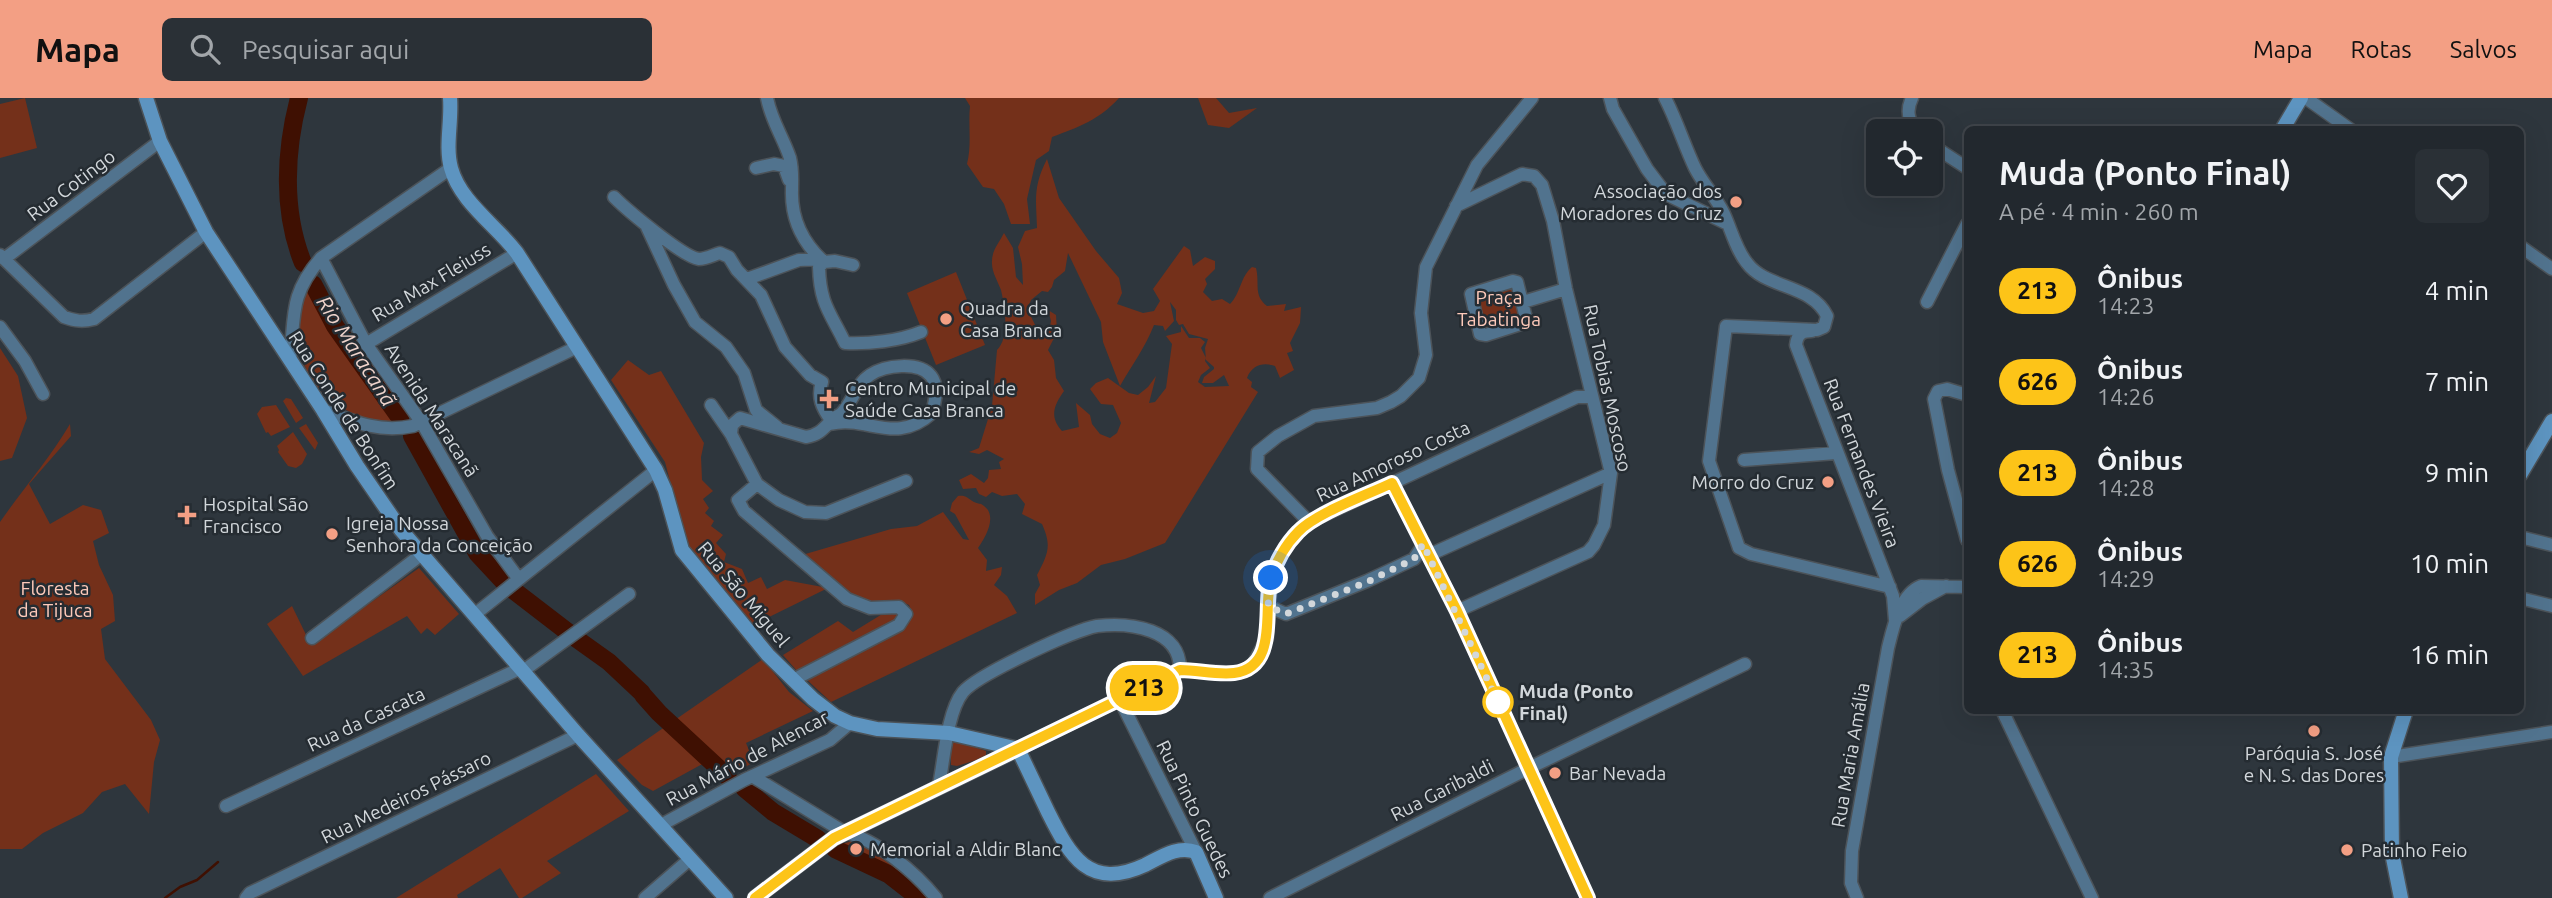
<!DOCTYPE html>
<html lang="pt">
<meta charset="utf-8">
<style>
:root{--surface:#22282e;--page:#2a3036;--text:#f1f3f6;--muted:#a2a6aa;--line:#3f444a;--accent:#f39f84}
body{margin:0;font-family:Ubuntu,sans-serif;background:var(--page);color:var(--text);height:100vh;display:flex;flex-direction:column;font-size:26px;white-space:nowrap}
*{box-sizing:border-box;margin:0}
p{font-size:23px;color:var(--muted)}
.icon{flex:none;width:38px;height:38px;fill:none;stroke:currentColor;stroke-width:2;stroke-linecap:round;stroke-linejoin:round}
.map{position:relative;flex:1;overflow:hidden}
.panel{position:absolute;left:1964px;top:28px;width:560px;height:588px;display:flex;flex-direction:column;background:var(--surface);border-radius:10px;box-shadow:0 7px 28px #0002,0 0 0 2px var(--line)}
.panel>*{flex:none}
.badge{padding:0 14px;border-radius:23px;font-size:24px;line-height:46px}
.buttons{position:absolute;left:1866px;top:21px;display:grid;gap:14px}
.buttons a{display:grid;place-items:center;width:77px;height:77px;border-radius:10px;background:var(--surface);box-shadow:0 7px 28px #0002,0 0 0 2px var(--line);font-size:35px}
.you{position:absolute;width:35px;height:35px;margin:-18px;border:5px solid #fff;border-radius:50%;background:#1a73e8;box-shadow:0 0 0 10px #1a73e833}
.map>.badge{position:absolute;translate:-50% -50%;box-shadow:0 0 0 4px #fff}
.round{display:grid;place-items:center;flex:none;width:74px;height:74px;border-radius:10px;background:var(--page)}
.overview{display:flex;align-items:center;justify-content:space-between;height:119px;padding:0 35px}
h1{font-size:33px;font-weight:700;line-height:52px}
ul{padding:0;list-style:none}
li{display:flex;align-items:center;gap:21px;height:91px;padding:0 35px}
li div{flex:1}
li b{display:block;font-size:26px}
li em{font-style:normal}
li .badge{min-width:77px;font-weight:700;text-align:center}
header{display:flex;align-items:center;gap:42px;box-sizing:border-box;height:98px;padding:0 35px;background:var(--accent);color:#111}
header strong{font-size:33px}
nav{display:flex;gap:38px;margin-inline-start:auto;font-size:24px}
.search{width:490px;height:63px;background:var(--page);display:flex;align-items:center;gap:18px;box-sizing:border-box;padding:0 24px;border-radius:10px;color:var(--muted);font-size:26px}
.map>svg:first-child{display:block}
.green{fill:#74301a;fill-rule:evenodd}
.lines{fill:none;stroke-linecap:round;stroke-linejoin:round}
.stream{stroke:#3f1002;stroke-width:2.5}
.river{stroke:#3f1002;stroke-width:18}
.street-casing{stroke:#4c5359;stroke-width:15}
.secondary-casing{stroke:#4c5359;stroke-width:17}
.street{stroke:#51738e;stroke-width:12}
.secondary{stroke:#5d94c0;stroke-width:14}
.line-casing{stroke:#fff;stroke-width:16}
.line{stroke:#fdc418;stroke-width:10}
.walk{stroke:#d2d7db;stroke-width:7;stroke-dasharray:0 12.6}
.poi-dot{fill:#f39f84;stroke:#252c32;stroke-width:2.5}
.stop-dot{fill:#fff;stroke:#fdc418;stroke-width:3.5}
.labels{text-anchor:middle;stroke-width:5;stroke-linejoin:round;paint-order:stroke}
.street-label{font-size:19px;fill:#d2d7db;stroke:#252c32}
.poi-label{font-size:19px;fill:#d2d7db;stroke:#252c32;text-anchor:start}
.park-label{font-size:19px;fill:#fecaba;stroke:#252c32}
.stop-label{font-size:19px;font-weight:bold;fill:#d2d7db;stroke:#252c32;text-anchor:start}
.water-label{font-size:21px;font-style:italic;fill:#efd4cc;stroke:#252c32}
</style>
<header>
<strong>Mapa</strong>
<div class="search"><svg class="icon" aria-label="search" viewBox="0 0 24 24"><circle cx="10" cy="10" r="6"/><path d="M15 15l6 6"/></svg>Pesquisar aqui</div>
<nav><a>Mapa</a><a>Rotas</a><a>Salvos</a></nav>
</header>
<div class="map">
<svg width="2552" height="800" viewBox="0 0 2552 800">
<rect width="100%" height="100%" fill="#2e363d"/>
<path class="green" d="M25,0l12,50 -37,10v-54z
M965,0h154c-20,22 -40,29 -67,39l-3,14 -13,9 -9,39 3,25h-19l-7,-20 -10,-15 -11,-2 -16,-23c5,-20 1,-38 3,-58z
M1198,0h18l13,15 28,-5 -28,20 -21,-3z
M1047,61l12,39 37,53 23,27 3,15 -5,11 26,9 11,-2 6,-10 -7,-12 31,-43 6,4 3,16 12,-9 10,4v8l-10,10 2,5 -4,8 9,9 10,-2 8,5c11,-11 10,-27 22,-37l4,1c4,16 -3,27 11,38l19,-2 -2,7 17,-4 -1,16 -10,20 3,8 -6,2 7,17 -14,8 -5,-12c-12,-4 -23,-1 -28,12l5,4 -1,5 7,5 -93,151 -40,16 -24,6 -24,18 -18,7 -24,15v-11l5,-9 -3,-10c11,-21 15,-29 5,-51l-20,-10 3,-10 -8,-10 -15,2 -10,-4 -6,5 -7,-3 -3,-6 -13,1 -4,-9 12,-6 13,9 4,-5 1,-8 12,-1 -2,-7 5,-3 -17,-9 -8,4 -10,-2 10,-4 13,-42 5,-56c13,-13 8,-43 4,-60 -3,-8 -9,-18 -9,-26 -1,-13 7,-21 12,-31l9,15 3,29 7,8 -1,-21 -4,-17 7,-16 12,-3c-1,-30 -4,-41 10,-69zM1068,155l33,69 2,20 17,44c12,-21 25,-38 34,-61l9,1 2,5 9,-10 -4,-19 6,8v10l3,5 4,-1 6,10 19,5 -3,9 1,12 8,7v2l-10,8 -2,6h11l11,-8 5,11 -24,1 -7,-5 3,-7 9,-7 -5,-7 1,-3 -5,-10 4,-6 -5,-4h-11l-8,-12v6l-15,4 6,8 -6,44 -11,14 -6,1 7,-27 -8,11 -10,8 -9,-2 -21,-15 -12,5 -6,6 11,15 12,1 8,18 -4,10 -7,5 -10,-4 -8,-10 -2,-9 -14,-12 3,24 -17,4c-13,-14 -8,-26 2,-40l-8,-13 -2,-18 -6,-10 9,-18 -1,-17 -8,-5 3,11 -2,10c-16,2 -14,-12 -22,-21l4,-10 11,-9 6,1 4,-5 2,-7 11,-9z
M956,174l29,73 -49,20 -29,-72z
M1515,184l12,38 -44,14 -10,-40z
M308,189l22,42 66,93c-54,1 -104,-42 -97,-98 1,-13 3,-26 9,-37z
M0,250l18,28 9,42 -15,40 -12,3z
M628,262l21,15 12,-4 43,72 -3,14 1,23 11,11 -10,8 6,9 -4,5 9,8 -3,5 12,9 -7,8 10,11 -2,8 18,7 6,14 13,-6 6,12 18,-9 43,8 -75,37 -65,-75 -23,-88 -54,-82z
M286,300l5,1 12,19 -7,5 -13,-22z
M276,307l14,22 -19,9 -3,-4 -2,1 -9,-19 5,-7z
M70,326l1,12 -42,48 21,40 33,-19 18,5 8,23 -16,8 6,24 14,30 2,26 -14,8 4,30 46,61 9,20 -6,22 -5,52 -24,-30 -23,8 -19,21 -40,20 -21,16h-22v-327c23,-33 50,-64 70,-98z
M306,326l12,19 -3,7 -16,-22z
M293,334l14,22 -5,10 -6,4 -8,-2 -10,-14 1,-2 -2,-4z
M958,398c8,-1 9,2 16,6 6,3 5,0 10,4 14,10 1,32 -6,42l9,12 -1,11 16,-4 -1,8 -7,10 13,11 10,17 -186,89 -25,-23 102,-58 5,-6 -4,-10c-12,-6 -26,1 -39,-1 -22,-3 -50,-34 -68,-49l89,-26 26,-3 26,-14 20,27 6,1 -14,-26 -5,-3 2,-8z
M419,470l40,46 -24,21 -8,-7 -6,6 -14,-18 -104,60 -36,-52 25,-18 19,39z
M884,515h13l2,3 -3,4 -99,51 -14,-16 55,-34 15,11z
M763,561l26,33 24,19 -67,32 8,19 -28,16 -20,-16 -53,29 -11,-6 -25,-25z
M957,643l29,10v6l-29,9 -6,-1v-21z
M596,676l33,37 -82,50 14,12 -39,25h-3l-19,-30 -43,27 1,3h-62z
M855,742c27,18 52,34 74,58h-3c-25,-26 -55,-38 -87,-53z"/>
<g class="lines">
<path class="stream" d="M165,800l15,-11 17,-7 21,-18"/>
<path class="river" d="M299,0c-14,53 -17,113 4,165
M313,186l22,42 65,92
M412,338l65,117 27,29
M513,492l56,43
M574,539l35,25 33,31
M643,597l16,18 69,64
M744,690l29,24 45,27
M835,751l53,25 31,24"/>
<g class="street-casing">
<path id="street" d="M767,0c4,22 16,39 23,60 3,12 2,21 2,32 -1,29 11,53 32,72l11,-1 18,4
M1610,0l3,11 34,60 19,25 62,30
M1665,0c12,23 19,47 30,70 8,16 21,29 29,46 7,15 12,36 23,49 19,26 65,21 80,53l-3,11 -7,3 -91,-4 -17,135 30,87 12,6 139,33
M1912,0c-6,12 -4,22 4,33
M2306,0l45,32
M1930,46l37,24
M756,70l18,-4 10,2 5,14
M614,99c13,13 69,60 85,62 7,0 14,-4 21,-6l9,4 8,13 24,25 24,52 25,28 12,7c-5,15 0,26 9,38
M1456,108l66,-32 12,2 8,9 11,36 13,68 45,184 -7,52 -10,20 -6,7 -131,59
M647,129l27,58 21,37 31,25 18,26 12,37 21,17
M2520,148l32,23
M0,157l64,62c11,4 19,5 30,2l112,-87
M321,160l45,86 56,79 65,113 31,42
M4,161l156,-118
M824,164l-5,5c1,37 11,45 26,76 24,1 54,-2 76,-11
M747,181l52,-19 21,-1
M1513,183l4,1 10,40 -41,13 -6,-1 -9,-40z
M1523,204l43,-13
M1927,204l40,-78
M0,229l25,34 18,33
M1812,233c-10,0 -15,3 -16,14l97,251 2,24
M366,246l151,-91
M290,262c5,-45 -1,-65 31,-102l130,-90
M1967,297l-20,-6 -9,2 -4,8 14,71 19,70
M711,307l20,29 26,50 22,16 26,12 21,1 80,-32
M323,312c31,12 56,23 90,16l164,-79
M731,336l1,-9 8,-7 66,19c13,-2 17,-8 26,-17 2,-3 6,-4 9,-6 11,-11 15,-30 29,-39 15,-10 49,-14 61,1 8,10 4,26 1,37 -37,33 -64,2 -102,11
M1744,362l92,-7
M1392,385l65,128 131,287
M757,386l-19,16 6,11 103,88 23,9 29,-1 7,7 -7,11 -106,55
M1309,424l-52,-53 1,-17 20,-16 36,-20 63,-8 14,-6 10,-6 18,-18 7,-23 -5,-42 5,-46 51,-102 55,-67
M2520,439l32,8
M1429,457l182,-82
M2520,500l32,8
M1268,508l18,8 81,-33 47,-22 10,-15
M474,517l182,-145
M1900,518l22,-17 24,-13
M312,540l110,-84
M523,573l106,-77
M1120,602l76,152
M2002,612l90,188
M1018,651l162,-79 55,3 11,-3 8,-7 13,-25 4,-60 11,-24 15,-22 12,-10 268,-125h15
M2391,659l161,-25
M752,678l92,56c33,8 71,40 92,66
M939,687c5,-25 8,-73 24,-93 14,-17 111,-62 134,-66 33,-4 84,3 83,44
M226,708l295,-138
M661,727l83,-45 86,-40 20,-17
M246,800l4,-5 328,-158
M645,800l45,-39
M1270,800l257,-129 218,-105
M1857,800l-6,-15 1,-32 36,-203c5,-20 12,-54 33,-62l46,1"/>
</g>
<g class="secondary-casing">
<path id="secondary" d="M146,0l14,43 46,91 117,178 34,56 44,64 177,205 148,163
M450,0c2,23 -5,48 1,70 9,34 46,58 66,85l139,217 9,20 17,60 86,105 45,44 22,17 15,7 27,6 72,4 69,16
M2282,32l19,-32
M2520,377l32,-54
M1018,651c10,21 20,42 30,63 22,44 41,79 97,53 16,-8 33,-20 51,-13l20,46
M755,800l79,-60 184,-89
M2401,800l-9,-45 -1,-96 15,-47"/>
</g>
<use href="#street" class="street"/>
<use href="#secondary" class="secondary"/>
</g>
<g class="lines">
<g class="line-casing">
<path id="line" d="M755,800l79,-60 346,-168c18,0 36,5 54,3 46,-6 28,-66 37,-95 5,-16 15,-34 27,-46 18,-19 69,-37 94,-49l65,128 131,287"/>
</g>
<use href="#line" class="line"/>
<path class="walk" d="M1271,480l-3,28 18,8 81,-32 47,-23 9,-15 75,158"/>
</g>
<g class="poi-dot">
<circle cx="1736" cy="104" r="7"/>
<circle cx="946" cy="221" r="7"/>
<path d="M825.5 290.5h7v7h7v7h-7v7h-7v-7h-7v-7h7z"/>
<circle cx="1828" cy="384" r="7"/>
<path d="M183.5 406.5h7v7h7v7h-7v7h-7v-7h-7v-7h7z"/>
<circle cx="332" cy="436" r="7"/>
<circle cx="2314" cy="633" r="7"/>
<circle cx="1555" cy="675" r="7"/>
<circle cx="856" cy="751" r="7"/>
<circle cx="2347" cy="752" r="7"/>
</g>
<circle class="stop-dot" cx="1498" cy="604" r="14"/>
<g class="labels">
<g class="street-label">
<text transform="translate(71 87) rotate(-37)" y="7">Rua Cotingo</text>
<text transform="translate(431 184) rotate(-31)" y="7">Rua Max Fleiuss</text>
<text transform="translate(1608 290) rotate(78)" y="7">Rua Tobias Moscoso</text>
<text transform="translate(344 312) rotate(57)" y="7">Rua Conde de Bonfim</text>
<text transform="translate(432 312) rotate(57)" y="7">Avenida Maracanã</text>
<text transform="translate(1393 363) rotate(-25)" y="7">Rua Amoroso Costa</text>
<text transform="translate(1862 365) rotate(69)" y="7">Rua Fernandes Vieira</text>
<text transform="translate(744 496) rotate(50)" y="7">Rua São Miguel</text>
<text transform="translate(366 621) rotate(-25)" y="7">Rua da Cascata</text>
<text transform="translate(1850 657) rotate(-80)" y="7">Rua Maria Amália</text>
<text transform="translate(747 660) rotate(-28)" y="7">Rua Mário de Alencar</text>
<text transform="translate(1442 692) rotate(-27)" y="7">Rua Garibaldi</text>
<text transform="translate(406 699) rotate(-26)" y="7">Rua Medeiros Pássaro</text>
<text transform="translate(1195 711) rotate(64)" y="7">Rua Pinto Guedes</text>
</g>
<g class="poi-label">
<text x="1722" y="100" text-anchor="end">Associação dos<tspan x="1722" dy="22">Moradores do Cruz</tspan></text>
<text x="960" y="217">Quadra da<tspan x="960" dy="22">Casa Branca</tspan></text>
<text x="845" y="297">Centro Municipal de<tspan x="845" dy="22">Saúde Casa Branca</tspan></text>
<text x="1814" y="391" text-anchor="end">Morro do Cruz</text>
<text x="203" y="413">Hospital São<tspan x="203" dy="22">Francisco</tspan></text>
<text x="346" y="432">Igreja Nossa<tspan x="346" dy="22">Senhora da Conceição</tspan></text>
<text x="2314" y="662" text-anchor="middle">Paróquia S. José<tspan x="2314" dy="22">e N. S. das Dores</tspan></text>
<text x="1569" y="682">Bar Nevada</text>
<text x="870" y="758">Memorial a Aldir Blanc</text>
<text x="2361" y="759">Patinho Feio</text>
</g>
<g class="park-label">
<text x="1499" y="206">Praça<tspan x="1499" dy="22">Tabatinga</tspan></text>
<text x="55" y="497">Floresta<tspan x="55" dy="22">da Tijuca</tspan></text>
</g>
<g class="stop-label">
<text x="1519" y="600">Muda (Ponto<tspan x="1519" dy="22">Final)</tspan></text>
</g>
<g class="water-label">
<text transform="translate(356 253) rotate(57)" y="7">Rio Maracanã</text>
</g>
</g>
</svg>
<div class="buttons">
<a><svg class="icon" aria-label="locate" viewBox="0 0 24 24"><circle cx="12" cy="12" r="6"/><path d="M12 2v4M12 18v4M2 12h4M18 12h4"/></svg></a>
</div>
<div class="you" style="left:1271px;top:480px"></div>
<b class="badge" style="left:1144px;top:590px;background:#fdc418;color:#111">213</b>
<section class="panel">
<div class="overview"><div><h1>Muda (Ponto Final)</h1><p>A pé · 4 min · 260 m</p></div><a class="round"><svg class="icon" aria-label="heart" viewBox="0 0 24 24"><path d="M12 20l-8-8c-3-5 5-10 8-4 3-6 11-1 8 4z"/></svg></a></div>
<ul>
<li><span class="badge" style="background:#fdc418;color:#111">213</span><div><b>Ônibus</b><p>14:23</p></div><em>4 min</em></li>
<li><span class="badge" style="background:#fdc418;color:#111">626</span><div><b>Ônibus</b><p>14:26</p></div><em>7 min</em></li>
<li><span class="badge" style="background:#fdc418;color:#111">213</span><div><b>Ônibus</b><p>14:28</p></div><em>9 min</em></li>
<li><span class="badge" style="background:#fdc418;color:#111">626</span><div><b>Ônibus</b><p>14:29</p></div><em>10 min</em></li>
<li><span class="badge" style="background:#fdc418;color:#111">213</span><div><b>Ônibus</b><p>14:35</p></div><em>16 min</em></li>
</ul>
</section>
</div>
